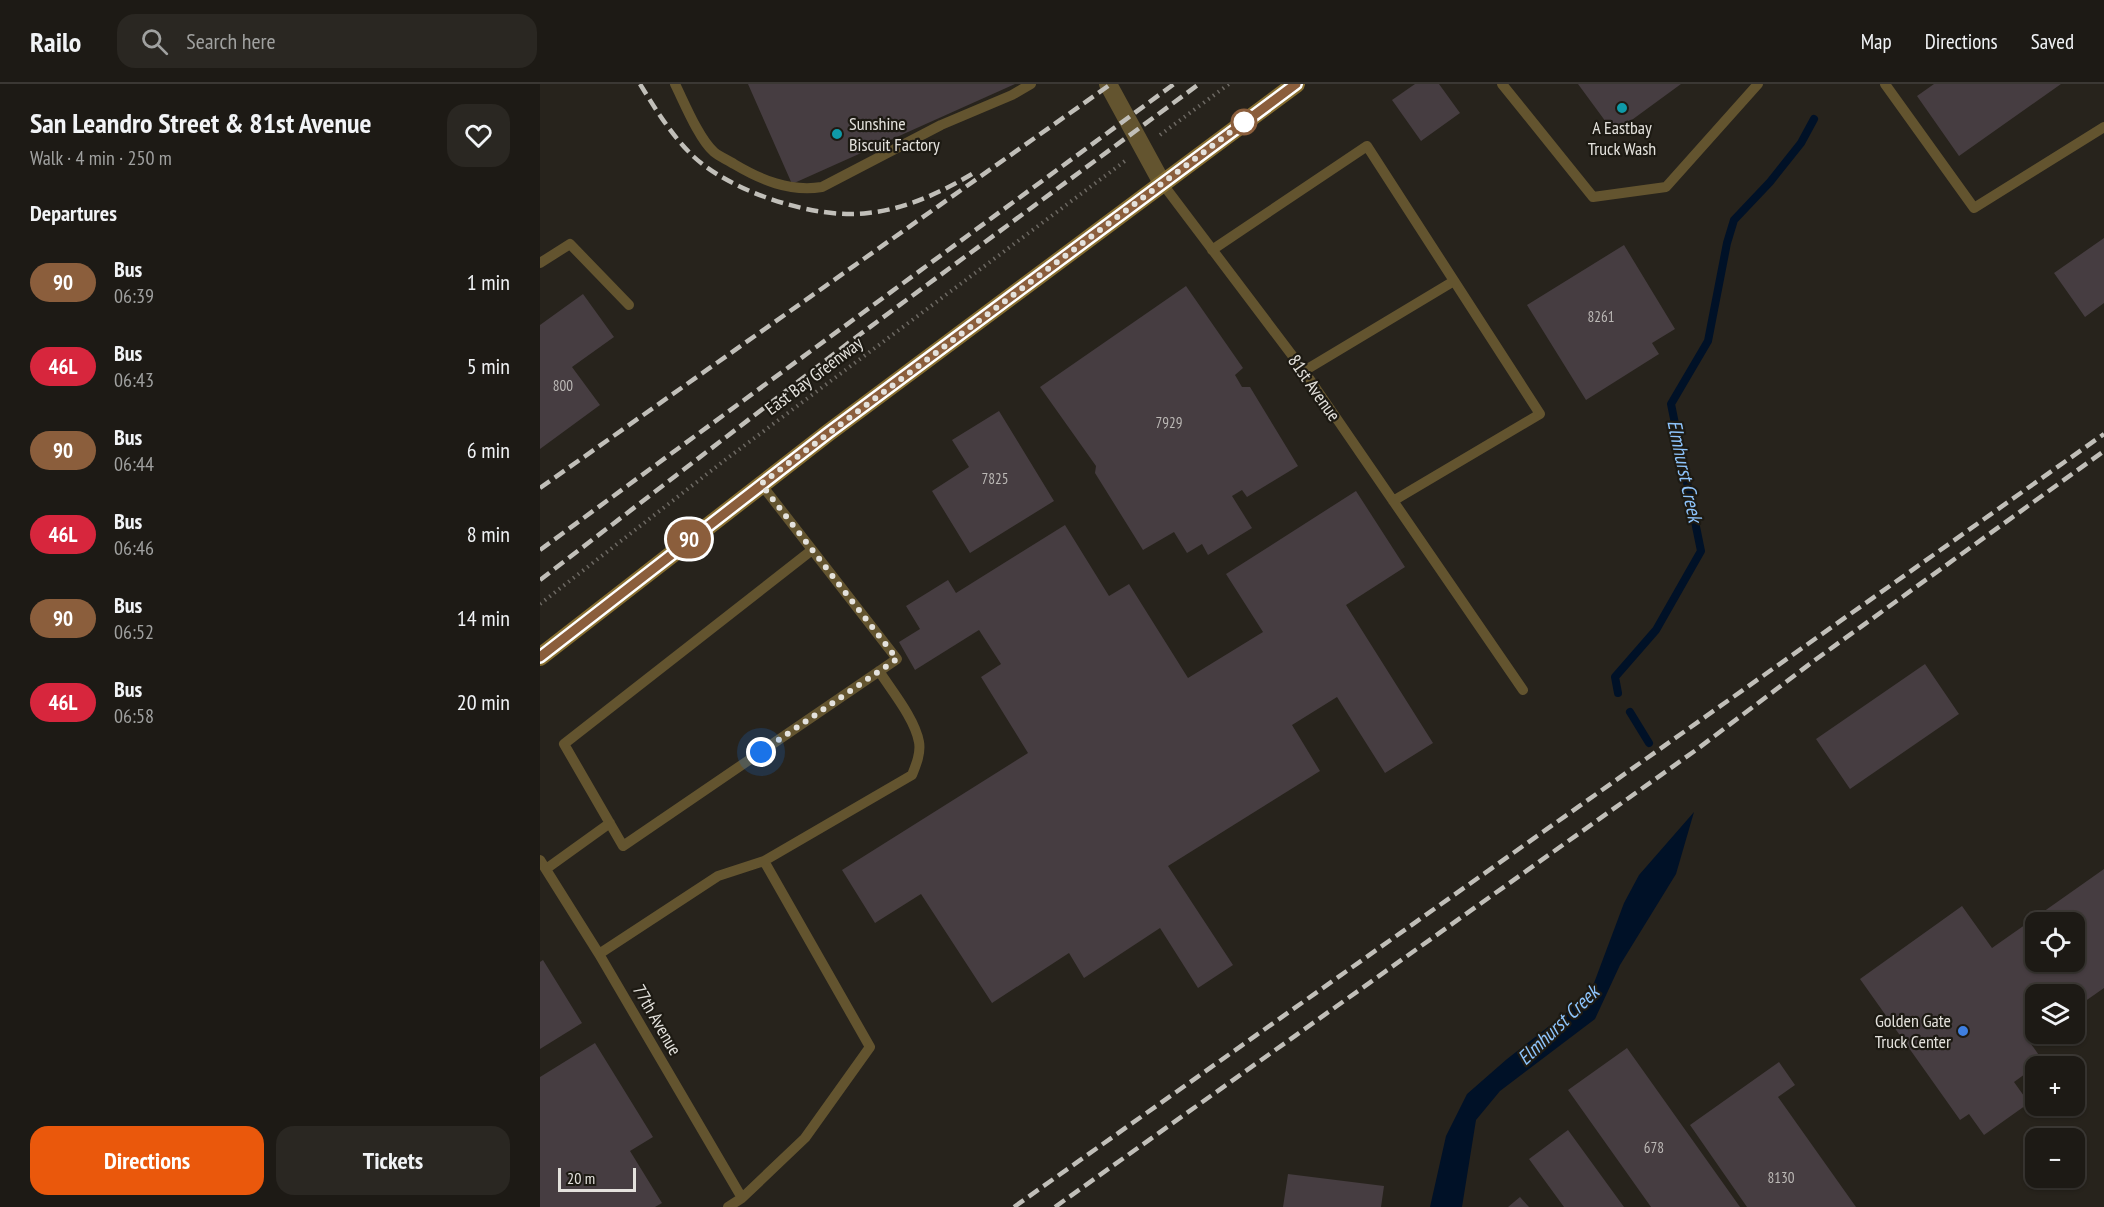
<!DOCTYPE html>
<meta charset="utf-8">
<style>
:root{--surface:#1d1a15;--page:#2a2722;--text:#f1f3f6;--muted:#a0a1a0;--line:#3b3834;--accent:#ea580c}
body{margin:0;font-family:"PT Sans Narrow",sans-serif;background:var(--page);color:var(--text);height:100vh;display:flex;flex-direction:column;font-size:22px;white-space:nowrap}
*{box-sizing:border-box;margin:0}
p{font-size:20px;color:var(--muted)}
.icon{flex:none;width:33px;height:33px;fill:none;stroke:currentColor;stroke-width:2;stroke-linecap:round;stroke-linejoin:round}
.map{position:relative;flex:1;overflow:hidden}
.panel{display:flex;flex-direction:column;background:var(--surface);width:540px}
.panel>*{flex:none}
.badge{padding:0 12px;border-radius:20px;font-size:21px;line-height:39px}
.fabs{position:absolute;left:1485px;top:828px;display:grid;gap:12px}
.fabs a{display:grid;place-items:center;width:60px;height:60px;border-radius:12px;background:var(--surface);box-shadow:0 2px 4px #0004,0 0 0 2px var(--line);font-size:30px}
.scale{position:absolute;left:18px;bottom:15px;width:78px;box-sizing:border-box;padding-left:6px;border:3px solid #e4e2dd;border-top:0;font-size:16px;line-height:21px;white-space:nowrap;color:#e4e2dd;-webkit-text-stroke:4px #1d1a13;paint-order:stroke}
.you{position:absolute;width:30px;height:30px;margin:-15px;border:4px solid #fff;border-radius:50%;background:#1a73e8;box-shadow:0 0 0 9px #1a73e833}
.map>.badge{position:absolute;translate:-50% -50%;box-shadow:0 0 0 3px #fff}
h2{padding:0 30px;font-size:22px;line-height:54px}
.round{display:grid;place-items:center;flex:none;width:63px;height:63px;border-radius:18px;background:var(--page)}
.summary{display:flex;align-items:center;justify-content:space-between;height:102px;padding:0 30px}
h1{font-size:28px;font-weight:700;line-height:45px}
.primary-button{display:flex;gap:12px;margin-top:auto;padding:12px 30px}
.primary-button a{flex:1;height:69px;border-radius:18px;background:var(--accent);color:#fff;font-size:24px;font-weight:700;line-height:69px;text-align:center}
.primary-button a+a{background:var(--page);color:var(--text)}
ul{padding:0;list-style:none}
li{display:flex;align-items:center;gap:18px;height:84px;padding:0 30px}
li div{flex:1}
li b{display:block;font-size:22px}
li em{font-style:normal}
li .badge{min-width:66px;font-weight:700;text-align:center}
header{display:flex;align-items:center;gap:36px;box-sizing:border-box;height:84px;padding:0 30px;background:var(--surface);border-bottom:2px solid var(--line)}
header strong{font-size:28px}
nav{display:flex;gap:33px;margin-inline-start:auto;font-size:21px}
.search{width:420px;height:54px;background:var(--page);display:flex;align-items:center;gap:15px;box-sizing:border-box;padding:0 21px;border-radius:18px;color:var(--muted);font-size:22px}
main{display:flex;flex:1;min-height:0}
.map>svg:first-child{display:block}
.water{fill:#001127}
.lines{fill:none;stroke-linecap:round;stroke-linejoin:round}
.stream{stroke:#001127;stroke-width:8}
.building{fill:#463d41;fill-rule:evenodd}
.path{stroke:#6d6963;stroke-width:4;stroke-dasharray:1.5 4.5;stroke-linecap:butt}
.lane{stroke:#63542f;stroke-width:10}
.street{stroke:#63542f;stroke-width:18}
.secondary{stroke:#876e30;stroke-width:18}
.rail{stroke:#c1bfb9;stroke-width:4.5;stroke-dasharray:12 6;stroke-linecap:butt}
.line-casing{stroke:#fff;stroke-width:14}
.line{stroke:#8b5e3c;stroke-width:9}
.walk{stroke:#e4e2dd;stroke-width:6;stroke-dasharray:0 10.8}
.culture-dot{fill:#0f9aa8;stroke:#1d1a13;stroke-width:2}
.stop-dot{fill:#fff;stroke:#8b5e3c;stroke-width:3}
.shop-dot{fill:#3f7fe0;stroke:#1d1a13;stroke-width:2}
.labels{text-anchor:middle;stroke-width:4.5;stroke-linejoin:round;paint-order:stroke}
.number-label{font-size:15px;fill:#bcb9b6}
.poi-label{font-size:18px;fill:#e4e2dd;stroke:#1d1a13;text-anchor:start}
.street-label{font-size:18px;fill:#e4e2dd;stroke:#1d1a13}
.water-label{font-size:20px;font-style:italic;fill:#8ec4fc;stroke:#1d1a13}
</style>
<header>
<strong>Railo</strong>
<div class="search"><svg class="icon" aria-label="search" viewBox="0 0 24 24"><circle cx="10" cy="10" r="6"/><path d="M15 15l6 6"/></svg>Search here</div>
<nav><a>Map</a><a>Directions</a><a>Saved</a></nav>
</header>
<main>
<section class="panel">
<div class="summary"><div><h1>San Leandro Street &amp; 81st Avenue</h1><p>Walk · 4 min · 250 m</p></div><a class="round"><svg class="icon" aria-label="heart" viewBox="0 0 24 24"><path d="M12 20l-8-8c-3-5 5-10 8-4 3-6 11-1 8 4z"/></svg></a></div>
<h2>Departures</h2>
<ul>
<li><span class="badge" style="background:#8b5e3c;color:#fff">90</span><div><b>Bus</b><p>06:39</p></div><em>1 min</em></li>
<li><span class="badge" style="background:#d7263d;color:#fff">46L</span><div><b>Bus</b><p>06:43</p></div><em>5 min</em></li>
<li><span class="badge" style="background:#8b5e3c;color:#fff">90</span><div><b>Bus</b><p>06:44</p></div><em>6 min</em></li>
<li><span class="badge" style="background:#d7263d;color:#fff">46L</span><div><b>Bus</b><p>06:46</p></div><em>8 min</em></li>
<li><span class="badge" style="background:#8b5e3c;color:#fff">90</span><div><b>Bus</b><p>06:52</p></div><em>14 min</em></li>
<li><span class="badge" style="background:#d7263d;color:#fff">46L</span><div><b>Bus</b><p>06:58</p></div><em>20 min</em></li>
</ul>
<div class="primary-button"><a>Directions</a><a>Tickets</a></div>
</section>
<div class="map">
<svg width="1564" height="1123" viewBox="0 0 1564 1123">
<rect width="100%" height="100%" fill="#27231c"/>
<path class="water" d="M1154,728l-18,62 -56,91 -25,54 -95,72 -24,29 -14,87h-32l16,-71 21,-42 40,-35 59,-46 28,-30 30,-80 15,-28z"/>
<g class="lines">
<path class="stream" d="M1078,609l-3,-16 41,-47 45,-79 -30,-147 37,-63 19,-98 7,-23 36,-38 31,-39 13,-24
M1090,628l19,31"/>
</g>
<path class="building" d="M208,0h267l-223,100z
M875,0h24l21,29 -39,28 -29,-41z
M1038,0h103l-67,49z
M1394,0h127l-102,72 -42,-60z
M1564,154v65l-19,14 -31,-44z
M1084,161l51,84 -23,14 7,11 -73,46 -59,-95z
M646,202l57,82 -8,7 7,12h8l48,79 -51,31 -5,-7 -10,6 20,32 -44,27 -6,-11 -15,9 -13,-21 -31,18 -48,-77 1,-7 -56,-79z
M43,210l31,43 -42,30 28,38 -60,44v-124z
M459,327l55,90 -84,52 -38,-62 37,-24 -17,-27z
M816,407l49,76 -59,38 87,138 -48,30 -48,-76 -45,28 28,46 -152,95 65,99 -35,23 -38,-60 -76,50 -15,-25 -77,50 -71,-109 -46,29 -33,-53 186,-117 -47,-76 20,-13 -22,-34 -64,40 -16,-28 21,-13 -14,-23 42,-26 8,13 109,-68 44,71 20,-12 59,94 75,-46 -37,-58z
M1385,580l34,50 -109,75 -34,-50z
M1564,785v119l-30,21v-15h-38v40h4l-11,7 14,20 -29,21 15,21 -45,32 -15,-21 -9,6 -100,-141 102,-73 30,42zM1496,838h38v40h-38z
M3,876l39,63 -42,26v-87z
M55,959l58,94 -23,14 32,52 -7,4h-115v-130z
M1087,964l113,159h-89l-83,-117z
M1239,978l16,23 -17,12 78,110h-109l-57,-82z
M1028,1046l56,77h-60l-35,-48z
M748,1090l96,12 -3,21h-98z
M980,1113l9,10h-21z"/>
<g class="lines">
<path class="path" d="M620,51l69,-51
M0,520l185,-144 400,-299"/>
<path class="lane" d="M135,0c9,18 24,55 39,68 6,5 14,8 20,12 27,16 55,28 88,23l119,-62 71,-30 19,-11
M962,0l91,113 73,-10 92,-103
M1345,0l89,124 130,-81
M622,99l142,188 219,319
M672,166l155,-104 173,268 -147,87
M0,179l30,-19 59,61
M764,287l150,-90
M221,400l136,175 -274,187 -59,-102 248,-194
M0,776l59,94 143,244
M224,777l148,-86c4,-10 9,-22 7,-33 -4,-23 -27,-51 -40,-71
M6,785l64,-46
M59,870l119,-78 46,-15 106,186 -65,91 -63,60 -14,9"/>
<path class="street" d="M568,0l54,99"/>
<path class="secondary" d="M0,573l288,-224 468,-349"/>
<path class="rail" d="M100,0c16,26 32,52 54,73 38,35 122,63 174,56 39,-4 76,-22 109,-42
M0,404l571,-404
M0,466l634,-466
M0,496l311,-239 348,-257
M474,1123l1090,-773
M515,1123l641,-457 119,-90 289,-209"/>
</g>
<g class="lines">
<g class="line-casing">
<path id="line" d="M0,573l288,-224 468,-349"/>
</g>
<use href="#line" class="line"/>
<path class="walk" d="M221,668l136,-93 -136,-175 483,-362"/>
</g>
<g class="culture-dot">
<circle cx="1082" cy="24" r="6"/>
<circle cx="297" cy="50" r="6"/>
</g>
<circle class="stop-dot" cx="704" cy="38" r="12"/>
<circle class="shop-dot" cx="1423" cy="947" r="6"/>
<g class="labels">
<g class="number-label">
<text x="1061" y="238">8261</text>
<text x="23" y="307">800</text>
<text x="629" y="344">7929</text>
<text x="455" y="400">7825</text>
<text x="1114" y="1069">678</text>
<text x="1241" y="1099">8130</text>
</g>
<g class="poi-label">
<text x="309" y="46">Sunshine<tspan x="309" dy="21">Biscuit Factory</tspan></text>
<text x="1082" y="50" text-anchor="middle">A Eastbay<tspan x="1082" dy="21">Truck Wash</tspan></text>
<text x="1411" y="943" text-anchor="end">Golden Gate<tspan x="1411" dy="21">Truck Center</tspan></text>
</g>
<g class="street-label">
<text transform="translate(274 292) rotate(-37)" y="6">East Bay Greenway</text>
<text transform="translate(774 304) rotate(55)" y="6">81st Avenue</text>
<text transform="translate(117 936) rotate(60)" y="6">77th Avenue</text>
</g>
<g class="water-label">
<text transform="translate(1145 387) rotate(78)" y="7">Elmhurst Creek</text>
<text transform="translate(1018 941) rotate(-44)" y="7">Elmhurst Creek</text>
</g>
</g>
</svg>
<div class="fabs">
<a><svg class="icon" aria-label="locate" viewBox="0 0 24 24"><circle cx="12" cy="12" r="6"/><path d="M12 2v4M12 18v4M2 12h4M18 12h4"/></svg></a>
<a><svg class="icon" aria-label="layers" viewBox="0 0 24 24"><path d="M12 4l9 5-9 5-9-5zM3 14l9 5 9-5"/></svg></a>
<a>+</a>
<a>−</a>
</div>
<div class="scale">20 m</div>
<div class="you" style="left:221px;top:668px"></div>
<b class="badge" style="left:149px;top:455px;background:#8b5e3c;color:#fff">90</b>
</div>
</main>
